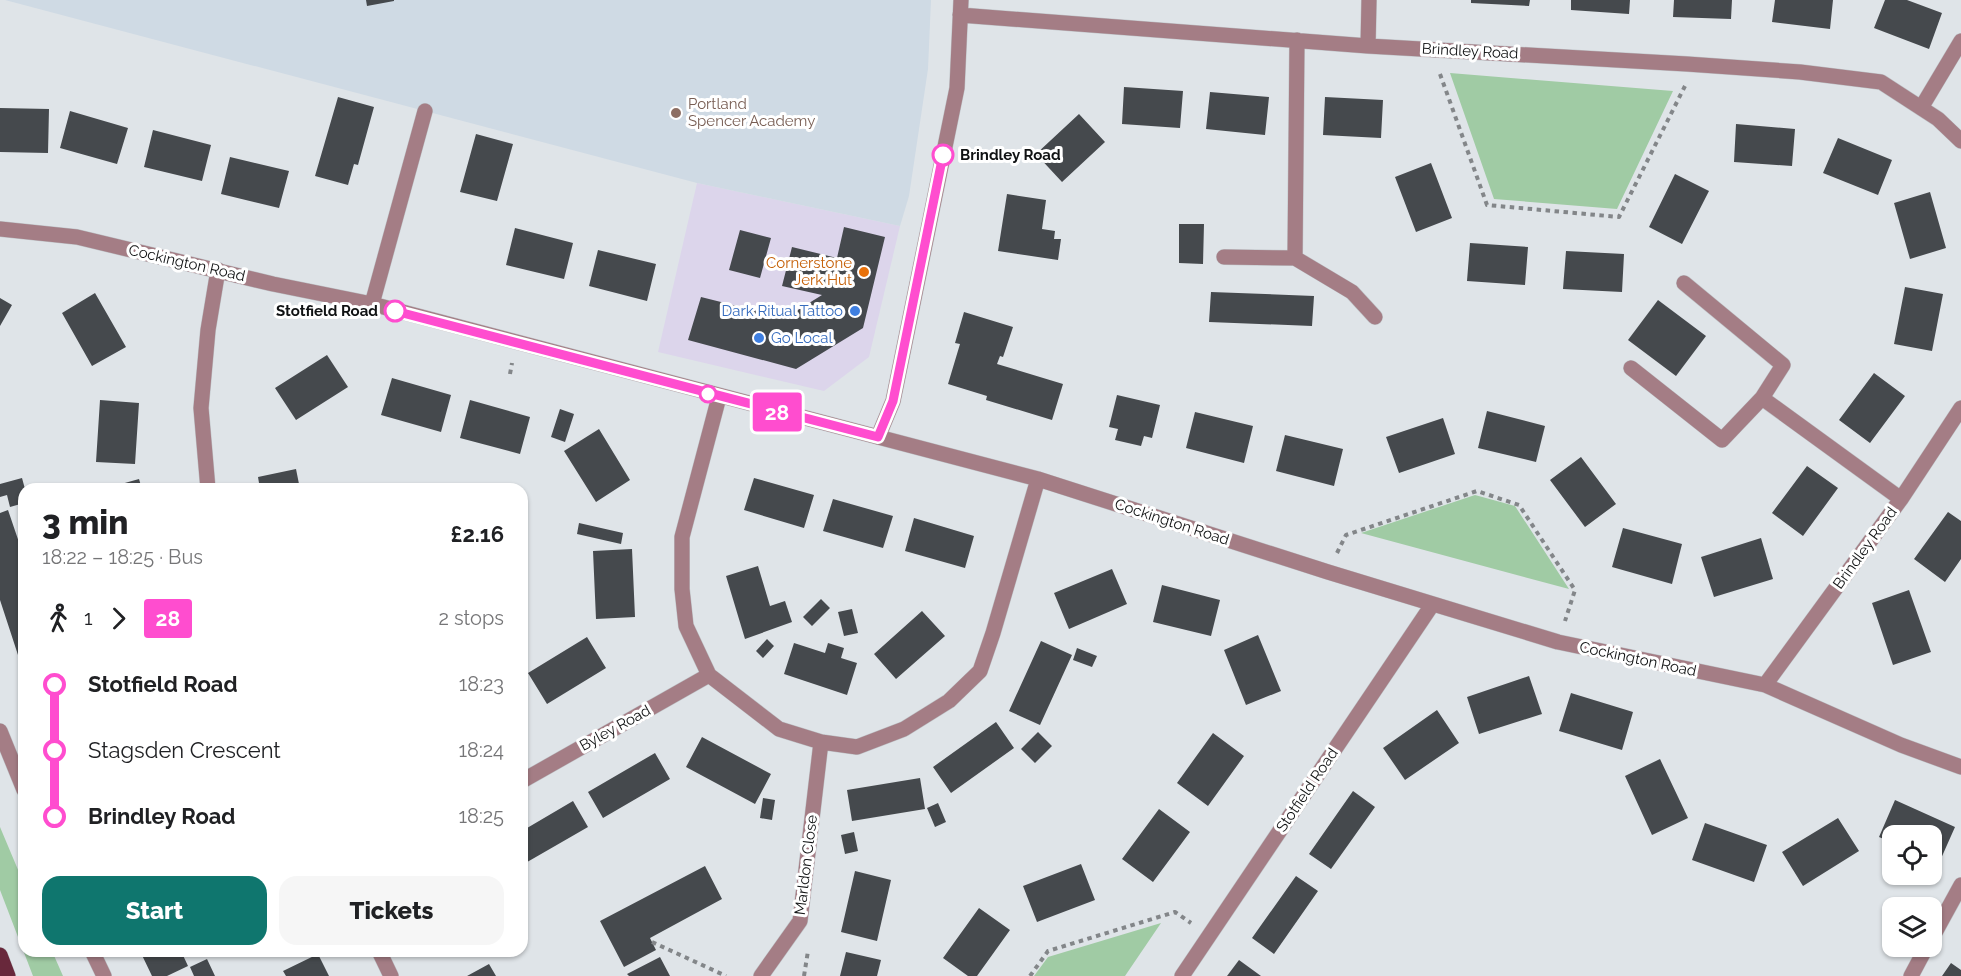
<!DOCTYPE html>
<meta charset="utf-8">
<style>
:root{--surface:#fff;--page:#f6f6f6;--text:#202124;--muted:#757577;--accent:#0f766e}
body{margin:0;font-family:Raleway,sans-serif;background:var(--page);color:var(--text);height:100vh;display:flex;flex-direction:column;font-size:22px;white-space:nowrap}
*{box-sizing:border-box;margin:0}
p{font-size:20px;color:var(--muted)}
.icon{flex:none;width:33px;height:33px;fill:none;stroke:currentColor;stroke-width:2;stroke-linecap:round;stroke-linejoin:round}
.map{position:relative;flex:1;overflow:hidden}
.drawer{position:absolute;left:18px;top:483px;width:510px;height:474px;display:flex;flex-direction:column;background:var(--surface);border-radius:18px;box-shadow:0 2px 4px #0004}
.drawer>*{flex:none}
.badge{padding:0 12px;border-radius:4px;font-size:21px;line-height:39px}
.buttons{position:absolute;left:1882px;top:825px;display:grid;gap:12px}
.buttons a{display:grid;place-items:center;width:60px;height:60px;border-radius:12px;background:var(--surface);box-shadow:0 2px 4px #0004;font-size:30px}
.map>.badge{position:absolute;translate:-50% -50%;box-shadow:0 0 0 3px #fff}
.legs{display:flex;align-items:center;gap:9px;height:66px;padding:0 24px;font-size:20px}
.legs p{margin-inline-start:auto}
.head{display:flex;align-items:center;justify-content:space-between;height:102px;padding:0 24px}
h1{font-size:33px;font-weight:800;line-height:45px}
.cta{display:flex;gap:12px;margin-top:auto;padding:12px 24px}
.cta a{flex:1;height:69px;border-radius:18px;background:var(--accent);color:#fff;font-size:24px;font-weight:800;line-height:69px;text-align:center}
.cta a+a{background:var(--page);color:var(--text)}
ul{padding:0 24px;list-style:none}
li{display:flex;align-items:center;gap:21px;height:66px;font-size:22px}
li i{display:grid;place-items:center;width:9px;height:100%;margin:0 8px;background:currentColor}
li i::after{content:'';width:15px;height:15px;margin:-8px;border:4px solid;border-radius:50%;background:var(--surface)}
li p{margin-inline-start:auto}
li:first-child i{background:linear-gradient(#0000 50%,currentColor 0)}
li:last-child i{background:linear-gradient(currentColor 50%,#0000 0)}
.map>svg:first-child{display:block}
.commercial{fill:#dcd5eb}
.built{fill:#cfdae4}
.green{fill:#a0cba4}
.building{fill:#45494d}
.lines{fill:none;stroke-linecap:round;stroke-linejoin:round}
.minor-casing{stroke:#bec2c6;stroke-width:16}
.major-casing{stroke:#bec2c6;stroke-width:16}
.path{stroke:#838689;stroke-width:4;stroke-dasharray:4.5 4.5;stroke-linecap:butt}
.minor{stroke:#a47d85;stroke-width:15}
.major{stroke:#68283b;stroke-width:15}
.line-1-casing{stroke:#fff;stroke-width:14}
.line-1{stroke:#ff4dcf;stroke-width:9}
.education-dot{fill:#8d6e63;stroke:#fff;stroke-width:2}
.stop-1-dot{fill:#fff;stroke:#ff4dcf;stroke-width:3}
.food-dot{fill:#e8710a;stroke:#fff;stroke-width:2}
.shop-dot{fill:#3f7fe0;stroke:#fff;stroke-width:2}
.labels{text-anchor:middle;stroke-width:6;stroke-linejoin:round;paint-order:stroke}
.street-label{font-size:15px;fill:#101213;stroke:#fff}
.education-label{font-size:15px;fill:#785e54;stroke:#fff;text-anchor:start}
.stop-label{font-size:15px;font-weight:bold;fill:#101213;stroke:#fff;text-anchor:start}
.food-label{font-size:15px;fill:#c56008;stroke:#fff;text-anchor:end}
.shop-label{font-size:15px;fill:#366cbe;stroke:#fff;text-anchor:end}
</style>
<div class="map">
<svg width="1961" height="976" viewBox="0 0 1961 976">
<rect width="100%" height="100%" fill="#dfe4e8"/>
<path class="commercial" d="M697,183l203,43 -31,131 -45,34 -166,-39z"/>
<path class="built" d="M5,0h926l-3,69 -19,127 -9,30 -203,-43z"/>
<path class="green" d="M1450,73l223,18 -56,118 -123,-10z
M1475,495l40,11 54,83 -208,-56z
M0,827l24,57v67h28l11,25h-30l-33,-86z
M1161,923l-36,53h-91l14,-19z"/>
<path class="building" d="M366,0h28v1l-27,5z
M1471,0h59l-1,6 -58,-3z
M1571,0h59l-1,14 -58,-4z
M1674,0h58l-1,19 -58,-2z
M1775,0h58l-3,29 -58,-7z
M1885,0h22l35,13 -13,36 -55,-21z
M1124,87l59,4 -3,37 -58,-4z
M1210,92l59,5 -4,38 -59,-6z
M338,97l36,10 -16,58 -4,-1 -6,21 -33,-9z
M1325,97l58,3 -2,38 -58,-3z
M0,108l49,1 -1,44 -48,-1z
M70,111l58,17 -11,36 -57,-16z
M1079,114l26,28 -43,40 -26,-28z
M1736,124l59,5 -3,37 -58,-4z
M153,130l58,15 -9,36 -58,-14z
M476,134l37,10 -16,57 -37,-9z
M1838,138l54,22 -14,35 -55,-22z
M230,157l59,14 -10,37 -58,-14z
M1431,163l21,55 -36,14 -21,-55z
M1675,174l34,17 -27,53 -33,-17z
M1930,192l16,56 -36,11 -16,-56z
M1007,194l39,6 -4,29 13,2 -1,8h7l-3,21 -60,-9z
M1179,224h25l-1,40 -24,-1z
M844,227l41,10 -22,91 -67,41 -108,-29 13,-43 84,21 37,-23 -40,-9 10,-39 45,11z
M515,228l58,15 -9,36 -58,-14z
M740,230l31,8 -11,40 -31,-8z
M1470,243l58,4 -3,38 -58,-4z
M598,250l58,14 -9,37 -58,-15z
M1566,251l58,3 -2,38 -59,-3z
M1905,287l38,7 -11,57 -38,-7z
M1211,292l103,4 -2,30 -103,-4z
M95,293l31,54 -34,19 -30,-53z
M0,298l12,7 -12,21z
M1658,300l48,36 -30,40 -48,-36z
M964,312l49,15 -10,30 -3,-1 -3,8 66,20 -11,36 -66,-20 1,-4 -39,-12 12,-40 -5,-1z
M327,355l21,32 -52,33 -21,-32z
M1874,373l31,23 -35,47 -31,-23z
M392,378l59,17 -10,37 -60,-17z
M1117,395l43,10 -8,33 -8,-2 -3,10 -26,-6 3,-11 -9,-2z
M100,400l39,3 -4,61 -39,-2z
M470,400l60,17 -10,37 -60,-16z
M560,409l14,5 -9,28 -14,-5z
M1487,411l58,15 -9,36 -58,-14z
M1195,412l58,14 -9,37 -58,-15z
M1443,418l12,36 -56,19 -13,-36z
M599,429l31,51 -34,22 -32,-51z
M1285,435l58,14 -9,37 -58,-15z
M1581,457l35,47 -31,23 -35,-47z
M1807,466l31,22 -35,48 -31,-23z
M296,469l4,20h-40l-2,-12z
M22,478l3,11 -1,14 -14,4 -3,-12 -7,2v-13z
M754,478l60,17 -10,33 -60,-18z
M139,479l3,10h-35v-1z
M833,499l60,17 -10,32 -60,-17z
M8,510l16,47v96l-6,2 -18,-55v-87z
M1948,512l13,9v38l-16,23 -31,-23z
M914,518l60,18 -9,32 -60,-17z
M579,523l44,10 -2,11 -44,-10z
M1623,528l59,16 -10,40 -60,-17z
M1761,538l12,41 -59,18 -13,-40z
M632,549l3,68 -39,2 -3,-68z
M758,566l12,40 15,-5 7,21 -47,17 -19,-63z
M1112,569l15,35 -58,25 -15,-36z
M1162,585l58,15 -9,36 -58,-14z
M1909,590l22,62 -38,13 -21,-62z
M821,599l9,9 -18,18 -9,-9z
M852,609l6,24 -14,3 -6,-24z
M922,611l23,25 -49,43 -22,-25z
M1258,635l23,56 -35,14 -22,-55z
M587,637l19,31 -59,36 -19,-31z
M767,639l7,7 -11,12 -7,-7z
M1041,641l31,14 -32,70 -31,-14z
M794,643l31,10 3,-10 16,5 -3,10 16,5 -10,32 -63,-21z
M1077,648l20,8 -5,11 -19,-7z
M1529,676l13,38 -63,20 -12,-37z
M1571,693l62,19 -11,38 -63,-19z
M1437,710l22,33 -54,37 -22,-32z
M996,722l18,26 -63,45 -18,-26z
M1038,732l14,14 -17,17 -14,-14z
M1213,733l31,23 -36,50 -31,-23z
M702,737l69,37 -16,30 -69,-37z
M655,753l15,26 -67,39 -15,-26z
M1660,759l28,59 -36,17 -27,-59z
M920,778l5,31 -73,12 -5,-31z
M1353,791l22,16 -44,62 -22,-15z
M763,798l12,2 -3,20 -12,-2z
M1895,800l60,27 -16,36 -7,-3v-24h-39v7l-14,-6z
M573,801l15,26 -66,38v-34z
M938,803l8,19 -11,5 -8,-19z
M1159,809l31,23 -37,50 -31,-23z
M1838,818l21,33 -56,35 -21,-34z
M1705,823l62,22 -13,37 -62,-22z
M854,832l4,19 -13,3 -4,-19z
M1081,864l14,36 -58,22 -14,-36z
M705,866l17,33 -72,39 6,12 -32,17 -24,-46z
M855,871l36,9 -14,61 -36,-9z
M1296,876l22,15 -44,63 -22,-16z
M979,908l31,22 -33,46h-9l-25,-18z
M140,951h41l7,15 -21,10h-15z
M846,952l35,8 -4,16h-37z
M318,954l11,22h-43l-3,-5z
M660,957l10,19h-41l-2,-2z
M207,959l8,17h-21l-4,-9z
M1239,960l22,16h-34z
M1951,963l10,7v6h-19z
M489,964l7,12h-29z"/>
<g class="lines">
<g class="minor-casing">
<path id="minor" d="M960,15l408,31 319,18 113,8 81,10 57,37 23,22
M1368,46l1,-46
M1921,108l40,-67
M0,229l77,8 196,47 99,20 666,175 290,93 230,70 207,43 136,60 60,22
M1224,257l71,1 57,34 23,25
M1295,258l2,-218
M372,304l53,-193
M1631,368l91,72 40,-42 21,-33 -99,-82
M719,397l-37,140v52l4,37 23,49 70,54 42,13 36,5 47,-18 45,-28 31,-30 13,-38 45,-154
M1762,398l139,101
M878,437l15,-36 64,-313 4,-88
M208,489l-7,-81 7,-78 10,-60
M1765,685l136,-186 60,-91
M0,731l24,59
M522,781l187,-106
M1932,938l29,-53
M92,951l12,25
M379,951l12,25
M761,976l39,-55 21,-179
M1182,976l250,-371
M1911,976l16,-30"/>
</g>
<g class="major-casing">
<path id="major" d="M0,955l8,21"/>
</g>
<path class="path" d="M1440,74l47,131 132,12 66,-131
M510,374l2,-11
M1337,553l9,-18 131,-44 42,14 56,85 -10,31
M652,942l74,34
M804,976l4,-25
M1030,976l18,-25 127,-39 16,11"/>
<use href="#minor" class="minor"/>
<use href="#major" class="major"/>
</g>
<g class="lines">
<g class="line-1-casing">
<path id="line-1" d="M395,311l483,126 15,-36 50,-246"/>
</g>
<use href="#line-1" class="line-1"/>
</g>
<circle class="education-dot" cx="676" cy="113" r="6"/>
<g class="stop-1-dot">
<circle cx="943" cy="155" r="10"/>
<circle cx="395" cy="311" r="10"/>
<circle cx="708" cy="394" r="8"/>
</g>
<circle class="food-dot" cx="864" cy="272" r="6"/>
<g class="shop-dot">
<circle cx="855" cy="311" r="6"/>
<circle cx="759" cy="338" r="6"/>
</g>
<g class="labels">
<g class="street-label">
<text transform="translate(1470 51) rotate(3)" y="5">Brindley Road</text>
<text transform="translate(187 263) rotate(13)" y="5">Cockington Road</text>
<text transform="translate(1172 522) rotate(18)" y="5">Cockington Road</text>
<text transform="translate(1865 548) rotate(-54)" y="5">Brindley Road</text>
<text transform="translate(1638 659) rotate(12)" y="5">Cockington Road</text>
<text transform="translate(615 728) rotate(-29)" y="5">Byley Road</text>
<text transform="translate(1307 790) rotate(-56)" y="5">Stotfield Road</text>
<text transform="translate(806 865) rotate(-83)" y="5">Marldon Close</text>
</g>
<g class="education-label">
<text x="688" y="109">Portland<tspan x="688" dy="17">Spencer Academy</tspan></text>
</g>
<g class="stop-label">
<text x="960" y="160">Brindley Road</text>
<text x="378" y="316" text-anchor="end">Stotfield Road</text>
</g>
<g class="food-label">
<text x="852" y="268">Cornerstone<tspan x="852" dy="17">Jerk Hut</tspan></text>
</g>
<g class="shop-label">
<text x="843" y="316">Dark Ritual Tattoo</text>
<text x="771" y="343" text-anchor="start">Go Local</text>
</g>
</g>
</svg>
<div class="buttons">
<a><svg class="icon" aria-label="locate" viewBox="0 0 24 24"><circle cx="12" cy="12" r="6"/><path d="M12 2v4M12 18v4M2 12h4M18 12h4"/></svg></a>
<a><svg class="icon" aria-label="layers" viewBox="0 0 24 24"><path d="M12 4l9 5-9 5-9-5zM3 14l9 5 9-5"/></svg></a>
</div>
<b class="badge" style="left:777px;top:412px;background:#ff4dcf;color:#fff">28</b>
<section class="drawer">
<div class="head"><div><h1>3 min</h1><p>18:22 – 18:25 · Bus</p></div><b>£2.16</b></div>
<div class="legs"><svg class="icon" aria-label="walk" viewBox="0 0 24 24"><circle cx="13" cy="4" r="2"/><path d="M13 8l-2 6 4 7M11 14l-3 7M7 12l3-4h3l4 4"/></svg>1<svg class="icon" aria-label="forward" viewBox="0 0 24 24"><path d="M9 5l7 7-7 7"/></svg><b class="badge" style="background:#ff4dcf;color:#fff">28</b><p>2 stops</p></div>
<ul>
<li><i style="color:#ff4dcf"></i><b>Stotfield Road</b><p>18:23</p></li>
<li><i style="color:#ff4dcf"></i><span>Stagsden Crescent</span><p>18:24</p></li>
<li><i style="color:#ff4dcf"></i><b>Brindley Road</b><p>18:25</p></li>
</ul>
<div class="cta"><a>Start</a><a>Tickets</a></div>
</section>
</div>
